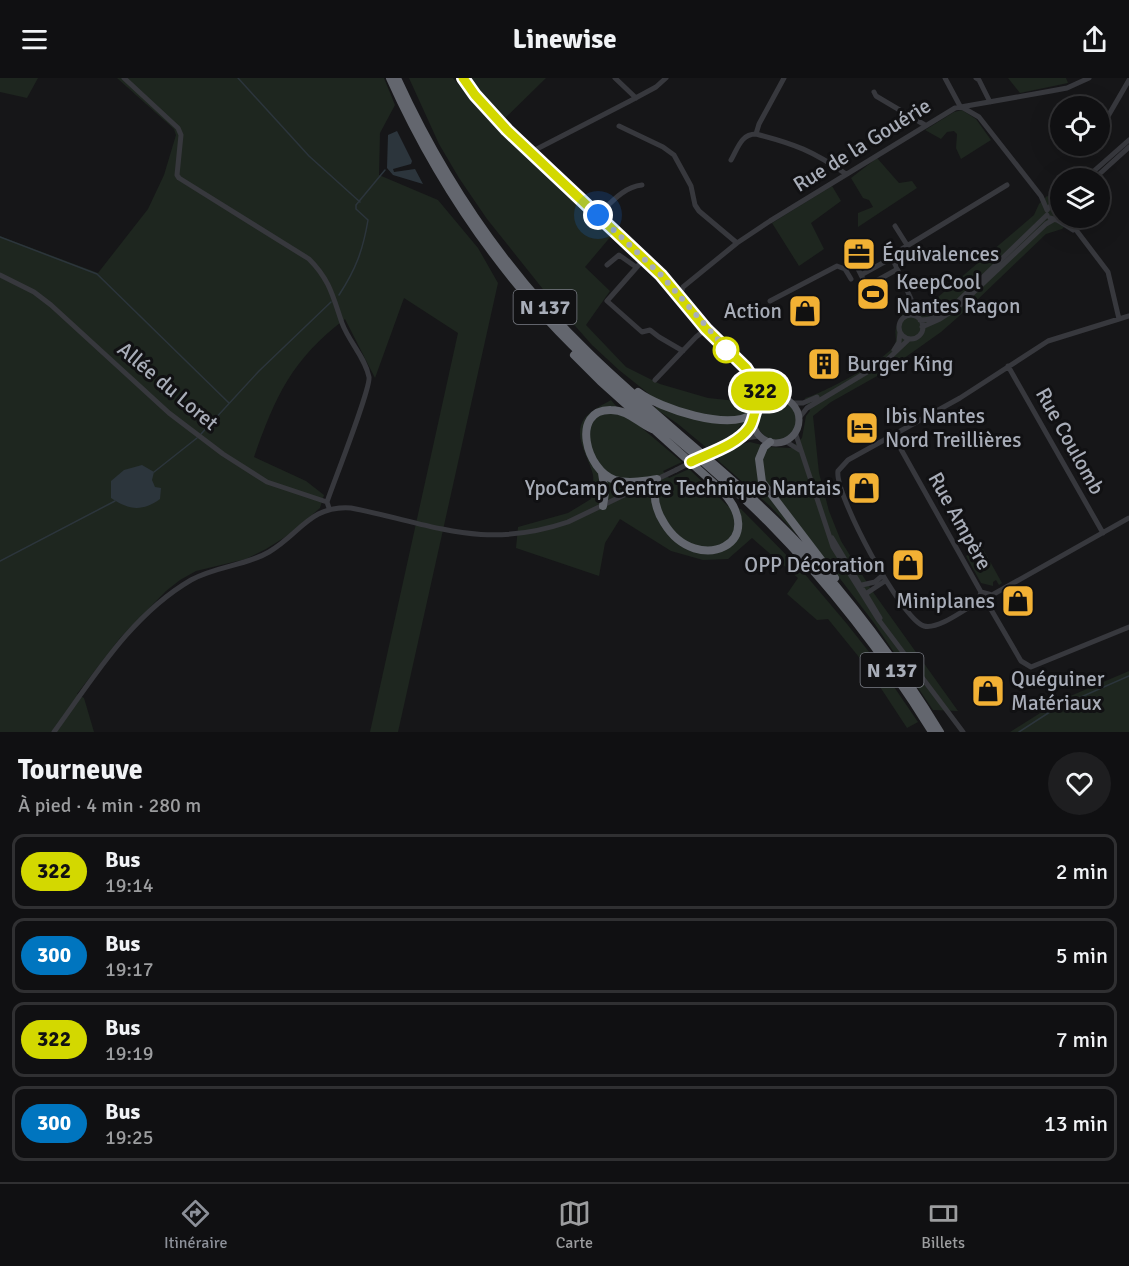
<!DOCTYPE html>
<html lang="fr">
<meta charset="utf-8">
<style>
:root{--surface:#101012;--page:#1e1e20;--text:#f1f3f6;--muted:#9c9d9f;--line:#303032;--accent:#8c9099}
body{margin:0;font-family:Signika,sans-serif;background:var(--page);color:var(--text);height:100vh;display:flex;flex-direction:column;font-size:22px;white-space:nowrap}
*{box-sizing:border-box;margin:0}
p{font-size:20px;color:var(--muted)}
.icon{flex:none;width:33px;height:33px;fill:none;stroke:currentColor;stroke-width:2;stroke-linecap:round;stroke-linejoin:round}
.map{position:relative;height:654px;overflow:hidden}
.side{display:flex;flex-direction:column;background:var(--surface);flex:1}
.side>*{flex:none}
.badge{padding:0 12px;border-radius:20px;font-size:21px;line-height:39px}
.fabs{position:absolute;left:1050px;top:18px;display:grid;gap:12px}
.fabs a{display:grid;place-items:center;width:60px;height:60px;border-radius:50%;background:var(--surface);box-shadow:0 6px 24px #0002,0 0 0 2px var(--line);font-size:30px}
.you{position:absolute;width:30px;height:30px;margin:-15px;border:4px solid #fff;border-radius:50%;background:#1a73e8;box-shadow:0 0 0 9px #1a73e833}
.map>.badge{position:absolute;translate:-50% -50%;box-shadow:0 0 0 3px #fff}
.round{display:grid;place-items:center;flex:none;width:63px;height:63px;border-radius:32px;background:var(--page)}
.summary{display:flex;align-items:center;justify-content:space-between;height:102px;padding:0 18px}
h1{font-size:28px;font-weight:700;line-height:45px}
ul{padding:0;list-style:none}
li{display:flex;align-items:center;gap:18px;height:75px;margin:0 12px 9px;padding:0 6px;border:3px solid var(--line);border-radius:12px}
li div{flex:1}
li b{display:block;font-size:22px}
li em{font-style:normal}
li .badge{min-width:66px;font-weight:700;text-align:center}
header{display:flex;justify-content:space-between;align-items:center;height:78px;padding:0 18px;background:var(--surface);font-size:27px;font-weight:700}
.menu{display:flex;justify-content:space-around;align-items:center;height:84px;border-top:2px solid var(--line);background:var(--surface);font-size:16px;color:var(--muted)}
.menu a{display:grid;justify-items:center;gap:3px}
.menu .current{color:var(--accent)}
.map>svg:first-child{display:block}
.green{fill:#1e261f}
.water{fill:#2c353c}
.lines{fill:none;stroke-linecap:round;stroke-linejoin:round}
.stream{stroke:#2c353c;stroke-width:1.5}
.minor{stroke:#37383d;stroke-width:5}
.major{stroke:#53555c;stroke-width:7}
.highway{stroke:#63666e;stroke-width:8}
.minor-bridge{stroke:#37383d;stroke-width:5}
.line-casing{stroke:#fff;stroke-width:14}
.line{stroke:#d3d800;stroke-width:9}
.walk{stroke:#a8adb8;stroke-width:6;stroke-dasharray:0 10.8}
.stop-dot{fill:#fff;stroke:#d3d800;stroke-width:3}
.labels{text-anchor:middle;stroke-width:6;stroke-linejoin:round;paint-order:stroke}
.shield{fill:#111113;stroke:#7b7e86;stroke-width:1.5}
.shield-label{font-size:20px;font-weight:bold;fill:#a8adb8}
.street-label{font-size:21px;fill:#a8adb8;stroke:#111113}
.poi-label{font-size:21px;fill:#a8adb8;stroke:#111113;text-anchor:start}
</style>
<header><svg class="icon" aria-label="menu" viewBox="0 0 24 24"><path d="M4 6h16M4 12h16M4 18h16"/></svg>Linewise<svg class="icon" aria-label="share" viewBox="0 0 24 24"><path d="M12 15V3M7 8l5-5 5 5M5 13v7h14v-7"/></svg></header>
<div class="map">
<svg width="1129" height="654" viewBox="0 0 1129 654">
<rect width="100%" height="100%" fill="#161618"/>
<path class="green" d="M0,0h38l-11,20 -27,-6z
M117,0h267l11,27 -15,28 -1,42 59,25 40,48 20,35 -100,449h-28l88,-399 -54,-35 -29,80 -30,-59c-53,40 -70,78 -91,138l52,24 18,14 -4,13 -30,26 -24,15 -20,10 -50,12 -16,9 -14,11 -46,47 -43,56 7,4 10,34h-94v-496l98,37 50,-64 16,-34 12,-40 -2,-6z
M409,0h44l30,36 51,45 78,76 -27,32 25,24 -24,34 40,42 34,17 48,14 29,3 13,-22 7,17 -11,15v13l-6,2 -2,6 -30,17 -30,-25 -22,-15 -2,-11 -35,-28 -27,-25 -46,-52 -59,-74 -28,-41 -20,-34z
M469,0h77l-44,43z
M1008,0h58l2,5 -48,10z
M962,32l14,9 15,21 -30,19 -5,-11 1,-14 -3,-3 -7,1 -6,7 -16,-9 29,-18z
M877,80l22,25 13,-2 5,7 -59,39v-14l15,-6 -4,-7 -6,-2 -12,-20z
M832,108l9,15 -30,22 13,26 -25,17 -27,-43z
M1060,116v24h13l-11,11 -16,5 -72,69 -33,29 -55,39 -55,31 -18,14 6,57 10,38 12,30 32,51 85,119 -25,-1 -59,-87 -69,-90 -9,1 -26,-28 -56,-49 16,-10 20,-5 20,5 21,1 11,-10 4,-22 4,-5 -5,-13c17,-4 80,-38 89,-52 4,-7 0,-11 2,-18 2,-10 9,-15 12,-24l9,1 14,-2 103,-88 5,-11 8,-8 8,2z
M757 342a20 20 0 1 1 40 0a20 20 0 1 1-40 0Z
M611,322l15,18 10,5 46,39 -19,9 6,7 20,-9 40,38 12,2 62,63 44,52 30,38 41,60 -11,6 -40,-61 -39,-48 -11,1 -30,-26 11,-16 -46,-40 -24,21 -25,1 -32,-9 -51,-32 -15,24 -6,33 -83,-28 2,-21 50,-14 23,-14c1,-8 3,-16 2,-24 -3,-16 -21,-39 -9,-56 6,-8 18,-14 27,-19z
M982,469l20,36 -3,2 -3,-5 -3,2v4l-12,-3 -15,-27z
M1129,593v61h-119l51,-32z"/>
<path class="water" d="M397,53l15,30 -1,3 -18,5 1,3 21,-3 8,15 -30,-9 -6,-7 1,-33z
M142,387l12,7 -2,8 3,7 6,1 -1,11c-18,13 -31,11 -49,-1v-17l13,-11z"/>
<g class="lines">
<path class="stream" d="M238,0l71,78 51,46
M0,159l97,37 132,129
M339,217c17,-26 24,-45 29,-75l-12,-11v-4l29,-35
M201,356l58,-63 72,-69
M154,394l43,-34
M0,483l115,-60
M1019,654l37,-24 73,-32"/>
<path class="minor" d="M124,0l54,50 3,7 -4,40 2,3 130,81c21,21 24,38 33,64 7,19 23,34 27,54 2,11 -36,107 -42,125l2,6
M615,0l21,20
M784,0l-25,46 -3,10c39,10 57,17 90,40
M945,0l15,28
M976,0l3,2 11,22
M874,14l2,4 49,29
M960,28l19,11 62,79 6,14
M619,48l44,21 11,8 17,31 4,19 4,6 38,32
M1100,52l29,-50
M531,74l99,-51 26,-14 10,-9
M731,82c7,-12 10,-26 25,-26
M1086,100l43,-38
M1095,100l34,-31
M1047,132l5,-6 8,2
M598,137c13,-12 25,-28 44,-30
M1050,140l7,2 4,-2
M1067,140l41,54 11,47 10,-3
M1057,142l16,10
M895,148l12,19
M850,175l11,22
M644,181l-37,42 35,31 8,-2 9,7 24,14
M894,181l-6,1 -27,15 6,11 29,-16
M607,187l12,-10 17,12
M0,197l34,17 17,13 118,108 54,41 44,28 60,20
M680,218l3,-9 54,-44 33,-22 185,-113 96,-17 16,-3 22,-10
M770,223l67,-35 8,3 6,10
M899 249a12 12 0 1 1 24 0a12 12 0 1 1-24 0Z
M915,238l-4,-17 -17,-37 3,-10 110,-67
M920,242c13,0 21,-5 32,-13l95,-92
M922,249l18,-8 17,-11 89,-84 7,-4
M894,272l5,-8 1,-10
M1008,288l95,167
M655,302l41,-43 10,-8
M793,325h10l14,-6
M799,340l8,-10 80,-48 22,-21
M795,354l38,115 45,72 85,113
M893,357l88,157
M739,361l20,-3
M785,363l16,10
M719,370c14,-7 26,-12 34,-26
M832,460l48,80
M862,507l13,-3 7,-6
M981,514l11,3 -3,11 -11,-4z
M867,515l18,-12
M992,517l137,-77
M978,524c-13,7 -40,28 -54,24 -23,-7 -90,-133 -86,-155l10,-11 112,-62 88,-57 71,-22
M989,528l32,55 10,6 98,-40
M54,654c40,-55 77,-117 137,-152 25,-14 54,-14 78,-28 31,-18 41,-47 82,-44 82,16 131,43 217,14l108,-52"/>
<path class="major" d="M463,0l12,17 32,35 154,145 68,77 50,44
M749,295l11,17v12
M753 342a23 23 0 1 1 46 0a23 23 0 1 1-46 0Z"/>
<path class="highway" d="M390,0c39,87 91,168 155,239 68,75 152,133 223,205 63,64 117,134 164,210
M397,0c47,103 112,198 194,277 67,65 143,121 208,189 54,58 100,121 141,188
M574,277l26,26 118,106c57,55 -21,91 -54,36 -9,-14 -12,-28 -7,-44 -13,2 -29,5 -42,1 -29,-9 -45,-71 -4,-70 17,0 26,12 41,19
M638,314c23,17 90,39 115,22
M770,364l-6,5 -5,12 3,23 73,96
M602,395l3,20 -2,13"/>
<path class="minor-bridge" d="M676,392l43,-22"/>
</g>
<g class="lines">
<g class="line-casing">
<path id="line" d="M463,0l12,17 32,35 154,145 45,54 40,39 14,22v12c-7,8 -5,18 -11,26 -12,17 -40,25 -58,34"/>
</g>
<use href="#line" class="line"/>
<path class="walk" d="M598,137l63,60 68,77 -3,-2"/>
</g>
<defs>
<g id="office-square" transform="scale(1.725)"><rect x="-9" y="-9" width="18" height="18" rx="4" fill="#f2b134" stroke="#111113"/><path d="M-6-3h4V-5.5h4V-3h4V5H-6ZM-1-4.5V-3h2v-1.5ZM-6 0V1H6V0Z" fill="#111"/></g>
<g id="stadium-square" transform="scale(1.725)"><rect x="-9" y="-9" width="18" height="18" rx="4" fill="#f2b134" stroke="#111113"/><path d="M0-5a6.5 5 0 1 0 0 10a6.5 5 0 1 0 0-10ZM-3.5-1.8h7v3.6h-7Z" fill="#111"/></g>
<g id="shop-square" transform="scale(1.725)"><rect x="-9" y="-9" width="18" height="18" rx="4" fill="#f2b134" stroke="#111113"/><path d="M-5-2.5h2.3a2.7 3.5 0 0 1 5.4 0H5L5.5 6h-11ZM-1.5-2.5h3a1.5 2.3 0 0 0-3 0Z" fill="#111"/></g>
<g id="building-square" transform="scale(1.725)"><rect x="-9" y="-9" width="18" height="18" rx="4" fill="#f2b134" stroke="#111113"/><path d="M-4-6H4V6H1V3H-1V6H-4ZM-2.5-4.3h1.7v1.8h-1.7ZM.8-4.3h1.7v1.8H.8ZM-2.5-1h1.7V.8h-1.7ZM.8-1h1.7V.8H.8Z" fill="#111"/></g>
<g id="hotel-square" transform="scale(1.725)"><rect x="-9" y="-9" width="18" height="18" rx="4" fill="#f2b134" stroke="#111113"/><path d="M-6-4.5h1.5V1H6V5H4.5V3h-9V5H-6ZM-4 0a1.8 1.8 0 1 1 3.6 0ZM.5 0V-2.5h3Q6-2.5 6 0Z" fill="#111"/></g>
</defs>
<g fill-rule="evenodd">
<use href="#office-square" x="859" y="176"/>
<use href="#stadium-square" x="873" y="216"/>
<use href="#shop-square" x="805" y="233"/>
<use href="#building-square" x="824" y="286"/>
<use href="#hotel-square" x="862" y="350"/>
<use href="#shop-square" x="864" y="410"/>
<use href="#shop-square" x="908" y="487"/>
<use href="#shop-square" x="1018" y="523"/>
<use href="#shop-square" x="988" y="613"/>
</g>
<circle class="stop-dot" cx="726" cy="272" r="12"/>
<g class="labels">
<g class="shield">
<rect x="513.5" y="212" width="63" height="34" rx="4.5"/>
<rect x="860.5" y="575" width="63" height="34" rx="4.5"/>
</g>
<g class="shield-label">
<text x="545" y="236">N 137</text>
<text x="892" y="599">N 137</text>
</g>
<g class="street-label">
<text transform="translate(862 67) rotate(-32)" y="7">Rue de la Gouérie</text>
<text transform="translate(168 308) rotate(40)" y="7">Allée du Loret</text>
<text transform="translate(1070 363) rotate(61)" y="7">Rue Coulomb</text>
<text transform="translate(960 443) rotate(61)" y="7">Rue Ampère</text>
</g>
<g class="poi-label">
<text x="882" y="183">Équivalences</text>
<text x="896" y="211">KeepCool<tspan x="896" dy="24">Nantes Ragon</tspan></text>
<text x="782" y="240" text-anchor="end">Action</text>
<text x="847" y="293">Burger King</text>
<text x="885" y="345">Ibis Nantes<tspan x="885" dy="24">Nord Treillières</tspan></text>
<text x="841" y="417" text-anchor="end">YpoCamp Centre Technique Nantais</text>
<text x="885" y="494" text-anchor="end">OPP Décoration</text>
<text x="995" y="530" text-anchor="end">Miniplanes</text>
<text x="1011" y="608">Quéguiner<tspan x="1011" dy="24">Matériaux</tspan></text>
</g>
</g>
</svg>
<div class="fabs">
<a><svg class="icon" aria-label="locate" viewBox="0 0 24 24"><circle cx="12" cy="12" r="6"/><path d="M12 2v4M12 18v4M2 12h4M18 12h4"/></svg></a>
<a><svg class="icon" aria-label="layers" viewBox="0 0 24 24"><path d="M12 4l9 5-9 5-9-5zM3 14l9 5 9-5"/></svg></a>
</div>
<div class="you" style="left:598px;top:137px"></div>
<b class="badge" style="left:760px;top:313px;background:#d3d800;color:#111">322</b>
</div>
<section class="side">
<div class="summary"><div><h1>Tourneuve</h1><p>À pied · 4 min · 280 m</p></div><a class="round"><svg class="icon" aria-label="heart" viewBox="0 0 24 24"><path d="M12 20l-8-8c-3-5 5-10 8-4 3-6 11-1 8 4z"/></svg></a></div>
<ul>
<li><span class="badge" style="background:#d3d800;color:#111">322</span><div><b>Bus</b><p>19:14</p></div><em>2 min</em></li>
<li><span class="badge" style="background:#0075bf;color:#fff">300</span><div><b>Bus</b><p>19:17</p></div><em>5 min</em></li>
<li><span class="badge" style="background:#d3d800;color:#111">322</span><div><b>Bus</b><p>19:19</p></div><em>7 min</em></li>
<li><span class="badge" style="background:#0075bf;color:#fff">300</span><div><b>Bus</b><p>19:25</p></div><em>13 min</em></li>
</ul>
</section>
<nav class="menu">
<a class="current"><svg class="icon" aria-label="directions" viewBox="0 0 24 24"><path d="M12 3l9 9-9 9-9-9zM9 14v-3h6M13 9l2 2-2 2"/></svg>Itinéraire</a>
<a><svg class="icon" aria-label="map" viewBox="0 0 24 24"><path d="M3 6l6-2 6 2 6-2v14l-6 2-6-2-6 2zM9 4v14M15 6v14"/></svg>Carte</a>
<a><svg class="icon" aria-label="tickets" viewBox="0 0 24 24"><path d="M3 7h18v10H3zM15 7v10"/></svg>Billets</a>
</nav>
